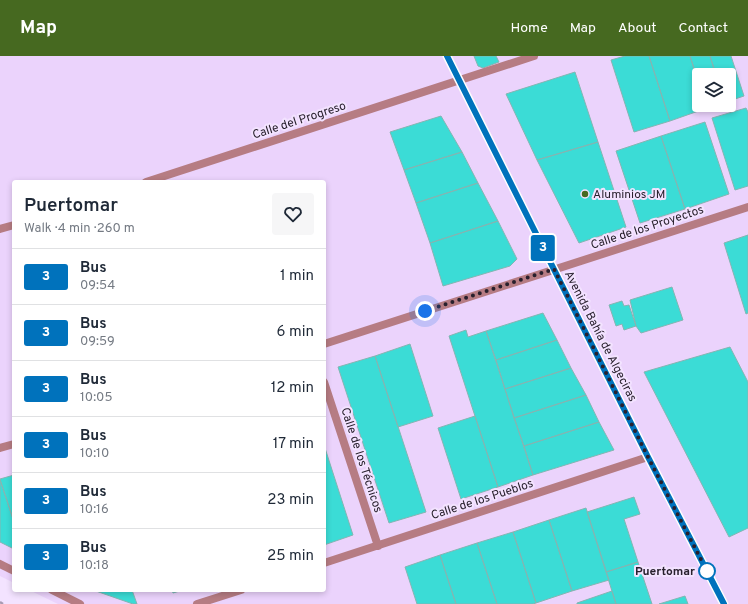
<!DOCTYPE html>
<meta charset="utf-8">
<style>
:root{--surface:#fff;--page:#f6f6f7;--text:#1f2937;--muted:#747a83;--line:#e0e1e3;--accent:#466920}
body{margin:0;font-family:Overpass,sans-serif;background:var(--page);color:var(--text);height:100vh;display:flex;flex-direction:column;font-size:15px;white-space:nowrap}
*{box-sizing:border-box;margin:0}
p{font-size:13px;color:var(--muted)}
.icon{flex:none;width:22px;height:22px;fill:none;stroke:currentColor;stroke-width:2;stroke-linecap:round;stroke-linejoin:round}
.map{position:relative;flex:1;overflow:hidden}
.drawer{position:absolute;left:12px;top:124px;width:314px;height:412px;display:flex;flex-direction:column;background:var(--surface);border-radius:4px;box-shadow:0 2px 6px #0003}
.drawer>*{flex:none}
.badge{padding:0 8px;border-radius:3px;font-size:14px;line-height:26px}
.fabs{position:absolute;left:692px;top:12px;display:grid;gap:8px}
.fabs a{display:grid;place-items:center;width:44px;height:44px;border-radius:4px;background:var(--surface);box-shadow:0 2px 6px #0003;font-size:20px}
.you{position:absolute;width:20px;height:20px;margin:-10px;border:3px solid #fff;border-radius:50%;background:#1a73e8;box-shadow:0 0 0 6px #1a73e833}
.map>.badge{position:absolute;translate:-50% -50%;box-shadow:0 0 0 2px #fff}
.round{display:grid;place-items:center;flex:none;width:42px;height:42px;border-radius:4px;background:var(--page)}
.head{display:flex;align-items:center;justify-content:space-between;height:68px;padding:0 12px}
h1{font-size:19px;font-weight:600;line-height:30px}
ul{padding:0;list-style:none}
li{display:flex;align-items:center;gap:12px;height:56px;padding:0 12px;border-top:1px solid var(--line)}
li div{flex:1}
li b{display:block;font-size:15px}
li em{font-style:normal}
li .badge{min-width:44px;font-weight:700;text-align:center}
header{display:flex;align-items:center;gap:24px;box-sizing:border-box;height:56px;padding:0 20px;background:var(--accent);color:#fff}
header strong{font-size:19px}
nav{display:flex;gap:22px;margin-inline-start:auto;font-size:14px}
.map>svg:first-child{display:block}
.built{fill:#ebd3fc;fill-rule:evenodd}
.building{fill:#3bdcd6;stroke:#84b5b2}
.lines{fill:none;stroke-linecap:round;stroke-linejoin:round}
.path{stroke:#a89bb2;stroke-width:2.5;stroke-dasharray:4 2;stroke-linecap:butt}
.minor{stroke:#b67c83;stroke-width:8}
.line-casing{stroke:#fff;stroke-width:9}
.line{stroke:#0072bc;stroke-width:6}
.walk{stroke:#28202d;stroke-width:4;stroke-dasharray:0 7.2}
.poi-dot{fill:#466920;stroke:#f3e3ff;stroke-width:1.5}
.stop-dot{fill:#fff;stroke:#0072bc;stroke-width:2}
.labels{text-anchor:middle;stroke-width:4;stroke-linejoin:round;paint-order:stroke}
.street-label{font-size:12px;fill:#28202d;stroke:#f3e3ff}
.poi-label{font-size:12px;fill:#28202d;stroke:#f3e3ff;text-anchor:start}
.stop-label{font-size:12px;font-weight:bold;fill:#28202d;stroke:#f3e3ff;text-anchor:end}
</style>
<header>
<strong>Map</strong>
<nav><a>Home</a><a>Map</a><a>About</a><a>Contact</a></nav>
</header>
<div class="map">
<svg width="748" height="548" viewBox="0 0 748 548">
<rect width="100%" height="100%" fill="#f3e3ff"/>
<path class="built" d="M0,0h748v548h-690l-29,-14h295v-408h-310v401l-14,-7zM699,19h30v30h-30z"/>
<path class="building" d="M474,0h22l3,6 -16,6 -5,-2z
M625,0h24l21,65 -36,11 -23,-72z
M649,0h41l9,28v21h7l1,3 -37,13z
M690,0h20l6,19h-17v9z
M710,0h21l13,40 -15,5v-26h-13z
M575,16l23,70 -61,18 -31,-66z
M706,49h11l-10,3z
M746,52l2,4v74l-13,4 -23,-72z
M441,60l21,36 -58,18 -14,-38z
M705,66l24,72 -44,15 -24,-73z
M661,80l24,73 -45,14 -24,-72z
M598,86l28,85 -47,16 -42,-83z
M462,96l16,31 -62,20 -12,-33z
M478,127l20,38 -68,22 -14,-40z
M498,165l19,38 -7,7 -67,20 -13,-43z
M748,179v78l-2,1 -22,-71z
M672,231l11,33 -42,13 -5,-7 -6,-26z
M622,245l2,5 5,-1 7,21 -12,4 -2,-6 -6,2 -7,-21z
M543,257l14,27 -61,20 -10,-29z
M466,274l2,7 18,-6 47,144 -35,12 -49,-151z
M557,284l14,28 -66,21 -9,-29z
M410,288l23,72 -35,11 -23,-71z
M730,291l18,35v146l-19,9 -85,-165z
M375,300l51,156 -37,11 -51,-156z
M571,312l15,27 -72,23 -9,-29z
M586,339l13,27 -75,24 -10,-28z
M475,360l23,71 -37,12 -23,-71z
M599,366l15,28 -81,25 -9,-29z
M324,389l29,90 -29,10z
M14,419v47l-14,-43z
M0,424l14,42v27l-14,-7z
M634,441l6,17 -16,5 14,43 -32,10 -19,-60z
M586,452l23,72 -37,11 -23,-71z
M549,464l23,71 -36,12 -23,-71z
M513,476l23,71 -3,1h-36l-20,-61z
M477,487l20,61h-41l-16,-49z
M440,499l16,49h-39l-12,-37z
M638,506l14,42h-36l-10,-32z
M93,534h39l5,14h-4z
M172,534h11l-10,3z
M612,535l4,13h-39v-1z
M685,540l3,8h-29z"/>
<g class="lines">
<path class="path" d="M0,546l3,2"/>
<path class="minor" d="M447,0l201,401 76,147
M146,126l388,-126
M0,173l14,-4
M324,288l424,-137
M324,326l54,164
M0,392l14,-4
M324,507l324,-106
M0,508l14,7
M52,534l28,14
M197,548l44,-14"/>
</g>
<g class="lines">
<g class="line-casing">
<path id="line" d="M447,0l201,401 76,147"/>
</g>
<use href="#line" class="line"/>
<path class="walk" d="M425,255l129,-42 94,188 62,120 -3,-6"/>
</g>
<circle class="poi-dot" cx="585" cy="138" r="4"/>
<circle class="stop-dot" cx="707" cy="515" r="8"/>
<g class="labels">
<g class="street-label">
<text transform="translate(299 64) rotate(-18)" y="4">Calle del Progreso</text>
<text transform="translate(647 171) rotate(-18)" y="4">Calle de los Proyectos</text>
<text transform="translate(601 280) rotate(63)" y="4">Avenida Bahía de Algeciras</text>
<text transform="translate(362 404) rotate(72)" y="4">Calle de los Técnicos</text>
<text transform="translate(482 443) rotate(-18)" y="4">Calle de los Pueblos</text>
</g>
<g class="poi-label">
<text x="593" y="142">Aluminios JM</text>
</g>
<g class="stop-label">
<text x="695" y="519">Puertomar</text>
</g>
</g>
</svg>
<div class="fabs">
<a><svg class="icon" aria-label="layers" viewBox="0 0 24 24"><path d="M12 4l9 5-9 5-9-5zM3 14l9 5 9-5"/></svg></a>
</div>
<div class="you" style="left:425px;top:255px"></div>
<b class="badge" style="left:543px;top:192px;background:#0072bc;color:#fff">3</b>
<section class="drawer">
<div class="head"><div><h1>Puertomar</h1><p>Walk · 4 min · 260 m</p></div><a class="round"><svg class="icon" aria-label="heart" viewBox="0 0 24 24"><path d="M12 20l-8-8c-3-5 5-10 8-4 3-6 11-1 8 4z"/></svg></a></div>
<ul>
<li><span class="badge" style="background:#0072bc;color:#fff">3</span><div><b>Bus</b><p>09:54</p></div><em>1 min</em></li>
<li><span class="badge" style="background:#0072bc;color:#fff">3</span><div><b>Bus</b><p>09:59</p></div><em>6 min</em></li>
<li><span class="badge" style="background:#0072bc;color:#fff">3</span><div><b>Bus</b><p>10:05</p></div><em>12 min</em></li>
<li><span class="badge" style="background:#0072bc;color:#fff">3</span><div><b>Bus</b><p>10:10</p></div><em>17 min</em></li>
<li><span class="badge" style="background:#0072bc;color:#fff">3</span><div><b>Bus</b><p>10:16</p></div><em>23 min</em></li>
<li><span class="badge" style="background:#0072bc;color:#fff">3</span><div><b>Bus</b><p>10:18</p></div><em>25 min</em></li>
</ul>
</section>
</div>
